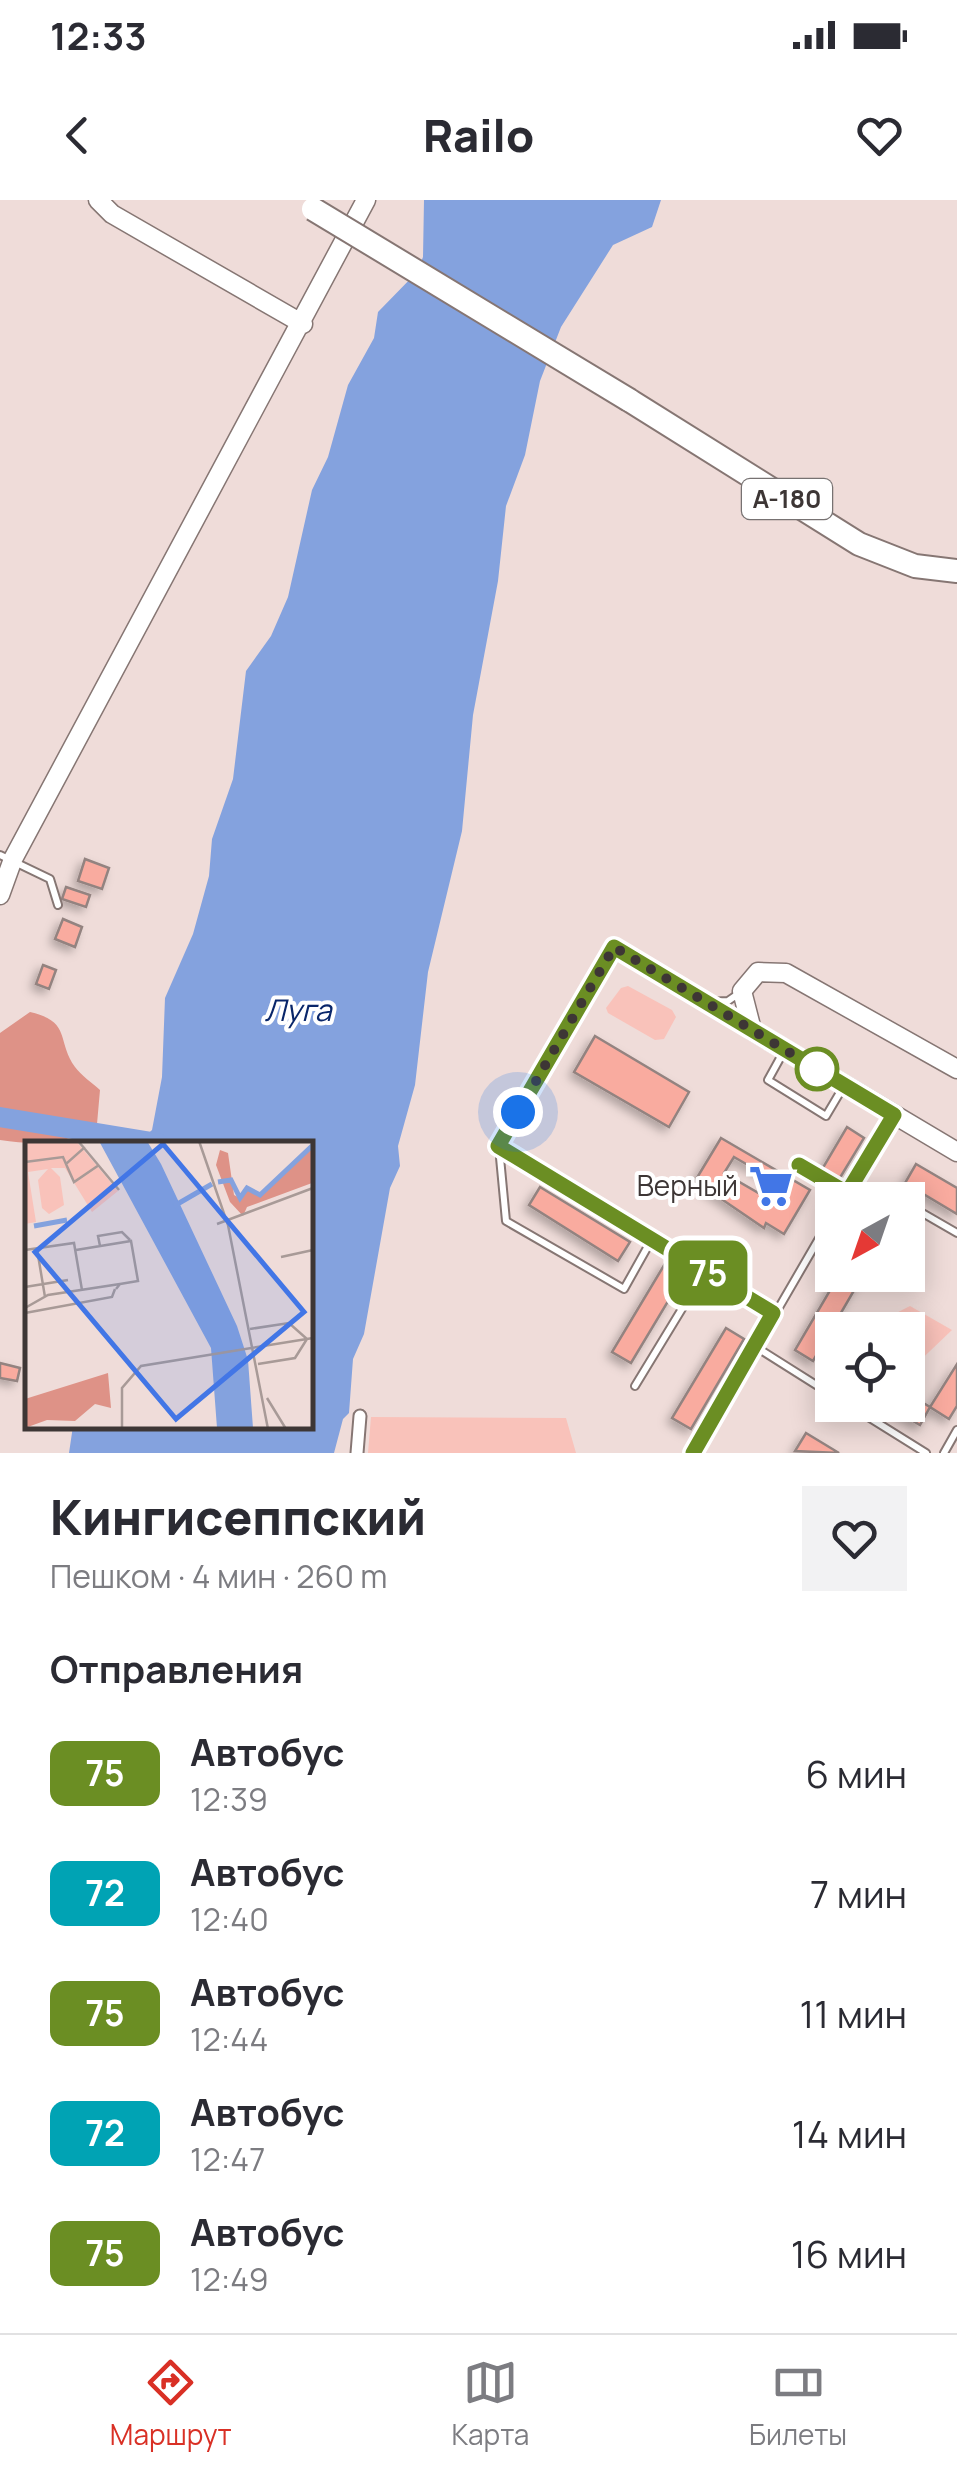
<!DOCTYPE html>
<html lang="ru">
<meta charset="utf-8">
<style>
:root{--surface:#fff;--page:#f2f2f3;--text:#2b2b33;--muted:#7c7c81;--line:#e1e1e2;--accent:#d93025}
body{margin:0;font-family:Manrope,sans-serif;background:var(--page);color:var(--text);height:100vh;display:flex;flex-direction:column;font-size:38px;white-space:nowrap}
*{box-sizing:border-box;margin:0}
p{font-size:32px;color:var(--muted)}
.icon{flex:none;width:55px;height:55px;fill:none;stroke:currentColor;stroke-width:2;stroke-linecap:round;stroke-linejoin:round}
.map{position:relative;height:1253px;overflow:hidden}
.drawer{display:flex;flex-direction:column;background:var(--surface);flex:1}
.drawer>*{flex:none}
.badge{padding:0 20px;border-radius:15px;font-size:35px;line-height:65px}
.needle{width:65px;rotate:220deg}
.buttons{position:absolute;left:815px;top:982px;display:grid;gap:20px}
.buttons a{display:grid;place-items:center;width:110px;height:110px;border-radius:0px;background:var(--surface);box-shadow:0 5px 25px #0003;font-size:50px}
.you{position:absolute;width:50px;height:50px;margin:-25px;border:8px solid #fff;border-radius:50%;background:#1a73e8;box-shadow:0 0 0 15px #1a73e833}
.map>.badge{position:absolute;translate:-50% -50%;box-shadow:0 0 0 5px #fff}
h2{padding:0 50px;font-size:38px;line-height:90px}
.round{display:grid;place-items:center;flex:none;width:105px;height:105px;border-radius:0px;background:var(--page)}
.summary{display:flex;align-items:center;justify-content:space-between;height:170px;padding:0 50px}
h1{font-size:48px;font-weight:800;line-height:75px}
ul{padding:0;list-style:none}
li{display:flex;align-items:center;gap:30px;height:120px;padding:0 50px}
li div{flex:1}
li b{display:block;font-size:38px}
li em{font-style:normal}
li .badge{min-width:110px;font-weight:700;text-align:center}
.status{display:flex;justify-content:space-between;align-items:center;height:70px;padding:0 50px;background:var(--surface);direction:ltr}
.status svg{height:28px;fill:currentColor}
header{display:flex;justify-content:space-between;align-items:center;height:130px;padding:0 50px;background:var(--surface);font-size:45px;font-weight:800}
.dock{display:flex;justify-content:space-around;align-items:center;height:140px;border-top:2px solid var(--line);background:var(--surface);font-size:28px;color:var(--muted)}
.dock a{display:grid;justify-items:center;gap:5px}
.dock .active{color:var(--accent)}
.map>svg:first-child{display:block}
.green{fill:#f9c2ba}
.forest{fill:#de9287}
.water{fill:#84a2de}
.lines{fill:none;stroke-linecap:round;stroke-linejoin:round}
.river{stroke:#84a2de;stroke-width:20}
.building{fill:#f9ab9f;stroke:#938380;stroke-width:2.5;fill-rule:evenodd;filter:url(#shadow)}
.lane-casing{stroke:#867673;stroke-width:10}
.street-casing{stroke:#867673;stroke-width:15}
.secondary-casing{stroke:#867673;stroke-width:21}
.highway-casing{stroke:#867673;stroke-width:26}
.lane{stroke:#fff;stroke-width:6}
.street{stroke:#fff;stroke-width:11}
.secondary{stroke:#fff;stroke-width:18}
.highway{stroke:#fff;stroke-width:22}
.highway-bridge-casing{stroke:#867673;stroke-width:26;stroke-linecap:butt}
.highway-bridge{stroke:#fff;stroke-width:22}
.line-casing{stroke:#fff;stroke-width:22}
.line{stroke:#6b8e23;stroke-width:15}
.walk{stroke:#3d3635;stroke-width:10;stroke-dasharray:0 18}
.stop-dot{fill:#fff;stroke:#6b8e23;stroke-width:5}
.labels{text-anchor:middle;stroke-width:8;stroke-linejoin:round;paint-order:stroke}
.shield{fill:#fff;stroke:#777272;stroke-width:2.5}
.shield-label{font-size:25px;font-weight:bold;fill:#3d3635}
.poi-label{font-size:28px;fill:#3d3635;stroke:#fff;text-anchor:end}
.water-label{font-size:30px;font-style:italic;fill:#09266a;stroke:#fff}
.inset-river{fill:none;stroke:#84a2de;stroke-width:5}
.inset-road{fill:none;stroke:#a89a97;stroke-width:2.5}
.view{fill:#4276e6;fill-opacity:0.15;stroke:#4276e6;stroke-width:5}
.inset-edge{fill:none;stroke:#3d3635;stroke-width:5}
</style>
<div class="status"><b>12:33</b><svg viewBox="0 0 49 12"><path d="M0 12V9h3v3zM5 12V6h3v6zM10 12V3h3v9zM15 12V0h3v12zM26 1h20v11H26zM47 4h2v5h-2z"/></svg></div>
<header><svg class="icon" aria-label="back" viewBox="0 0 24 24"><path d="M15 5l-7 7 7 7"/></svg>Railo<svg class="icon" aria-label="heart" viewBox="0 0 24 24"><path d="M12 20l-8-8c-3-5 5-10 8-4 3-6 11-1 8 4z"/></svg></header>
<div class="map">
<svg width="957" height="1253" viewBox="0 0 957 1253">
<defs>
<filter id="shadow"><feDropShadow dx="-4.5" dy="4.5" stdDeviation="5" flood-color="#0004"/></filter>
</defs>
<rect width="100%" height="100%" fill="#efdcd9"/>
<path class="green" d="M628,786l44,24 4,7 -12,22 -9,1 -47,-27 -2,-5 15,-20z
M910,1106l42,24 -44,42v-42h-45z
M371,1217l195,1 10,35h-208z"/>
<path class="forest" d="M30,812c42,10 26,28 45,55 6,8 17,16 25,23l-3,34c-32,22 -60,21 -97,16v-107z"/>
<path class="water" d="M424,0h237l-9,27 -39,18 -52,82 -21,54 -15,74 -19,51 -8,75 -25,134 -11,116 -34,141 -13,113 -17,61 2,20 -10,22 -26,146 -11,25 -4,54 -6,6 -9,34h-265l4,-27h237v-283l-170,-2 12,-11 10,-53 3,-79 28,-64 16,-58 3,-37 21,-60 13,-108 25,-35 17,-39 24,-107 16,-33 20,-72 26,-47 4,-26 39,-40 6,-15z"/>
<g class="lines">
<path class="river" d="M0,917l158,26"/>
</g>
<path class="building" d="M85,659l24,9 -7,21 -24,-8z
M66,687l24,8 -4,12 -24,-8z
M63,719l19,8 -7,20 -20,-8z
M43,765l13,5 -7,19 -13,-5z
M595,836l94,56 -20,35 -95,-55z
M847,927l17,11 -26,43 -17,-10z
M721,938l89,52 -26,44 -18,-11 -2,5 -69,-47zM734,957l38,22 -10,16 -38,-22z
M916,964l41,24v26l-52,-31z
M540,987l90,55 -12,19 -89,-56z
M666,1062l19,11 -54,90 -19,-11z
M839,1075h24l-50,86 -18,-11z
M726,1128l18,11 -53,90 -19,-11z
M0,1163l20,5 -3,13 -17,-3z
M957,1164v42l-8,13 -19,-12z
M908,1194l22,13 -10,18 -34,-20h22z
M806,1233l33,20 -44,-2z"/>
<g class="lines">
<g class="lane-casing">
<path id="lane" d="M0,655l50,24 8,26
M741,792l-13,9 -24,1 42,24
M704,802l-90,-55 -116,199 275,167
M784,851l-16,29 58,36 16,-27
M499,947l7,74 118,68 28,-50
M799,965l48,28
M842,1000l52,-84
M919,1011l38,22
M832,1016l-76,131 76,48
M635,1186l70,-115
M849,1205l77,48
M693,1253l63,-106
M944,1253l13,-23"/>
</g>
<g class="street-casing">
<path id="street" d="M357,1253l3,-37"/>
</g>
<g class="secondary-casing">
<path id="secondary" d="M98,0l14,14 191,110
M0,695l13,-36 353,-659
M957,869l-171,-96 -28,-1 -16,19 10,39 205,122"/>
</g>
<g class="highway-casing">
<path id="highway" d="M629,200l230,144 56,22 42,5"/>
</g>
<use href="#lane" class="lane"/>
<use href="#street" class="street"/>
<use href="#secondary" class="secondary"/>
<use href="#highway" class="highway"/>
<g class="highway-bridge-casing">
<path id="highway-bridge" d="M313,9l316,191"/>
</g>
<use href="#highway-bridge" class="highway-bridge"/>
</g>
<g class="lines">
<g class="line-casing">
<path id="line" d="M693,1253l80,-140 -275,-167 116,-199 280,168 -47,78 -48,-28"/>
</g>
<use href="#line" class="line"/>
<path class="walk" d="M518,912l96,-165 203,122"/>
</g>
<defs>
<g id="supermarket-bare" transform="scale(3.45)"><path d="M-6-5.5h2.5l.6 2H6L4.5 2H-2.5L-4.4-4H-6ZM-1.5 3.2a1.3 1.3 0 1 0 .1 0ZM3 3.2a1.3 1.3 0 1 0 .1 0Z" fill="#4276e6" stroke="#fff" stroke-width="2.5" paint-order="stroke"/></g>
</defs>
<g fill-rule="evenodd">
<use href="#supermarket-bare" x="771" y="986"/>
</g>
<circle class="stop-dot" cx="817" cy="869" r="20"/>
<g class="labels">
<rect class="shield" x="742" y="279" width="90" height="40" rx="8"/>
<g class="shield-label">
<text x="787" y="308">А-180</text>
</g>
<g class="poi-label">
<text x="738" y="996">Верный</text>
</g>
<g class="water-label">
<text x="298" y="821">Луга</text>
</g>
</g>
<g transform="translate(25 941)">
<rect width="288" height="288" fill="#efdcd9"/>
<path d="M0,0h51l42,50 -26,21 -27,-44h-14l9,9 4,28 -15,9 -7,-6 -4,-28 10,-11 -20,3 8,50 -11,2z" fill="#f9c2ba"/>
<path d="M287,4v38l-65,24 -4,9 -13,-14 -14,-37 4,-15 8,3 6,42 6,3 7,-10 13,6zM83,232l3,35 -16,-4 -20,17 -28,-1 -22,8v-29z" fill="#de9287"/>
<path d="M74,0h48l14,23 76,162 11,34 5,68h-36l-6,-80z" fill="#84a2de"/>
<path class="inset-river" d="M193,41l13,-2 9,18 7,-10 13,7 53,-50M149,65l38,-22M9,85l33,-6"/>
<path class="inset-road" d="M174,0l29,84 40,204M59,7l35,42M0,21l38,-5 3,7 18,-16 -6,-7M41,23l8,18 25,-17M192,83l96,-36M75,105l-2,-10 24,-4 8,8M12,108l8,48M0,109l49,-7 8,47M51,109l55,-9 7,40 -18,3M256,116l32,-7M0,146l43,-7M0,167l23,-13 72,-11 -4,5M0,172l87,-16 3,-8M225,188l39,-6 18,16 -12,19 -37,6M242,257l19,31M97,288v-41l19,-22 172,-28"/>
<path class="view" d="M138,3l141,168 -128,107 -141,-167z"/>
<rect width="288" height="288" class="inset-edge"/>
</g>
</svg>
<div class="buttons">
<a><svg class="needle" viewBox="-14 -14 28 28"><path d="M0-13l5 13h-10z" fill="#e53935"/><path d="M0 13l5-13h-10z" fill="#7c7c81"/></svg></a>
<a><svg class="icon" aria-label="locate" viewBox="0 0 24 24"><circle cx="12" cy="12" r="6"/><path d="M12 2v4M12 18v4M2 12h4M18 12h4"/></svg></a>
</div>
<div class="you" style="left:518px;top:912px"></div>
<b class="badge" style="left:708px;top:1073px;background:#6b8e23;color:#fff">75</b>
</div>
<section class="drawer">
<div class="summary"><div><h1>Кингисеппский</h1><p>Пешком · 4 мин · 260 m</p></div><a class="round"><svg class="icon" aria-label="heart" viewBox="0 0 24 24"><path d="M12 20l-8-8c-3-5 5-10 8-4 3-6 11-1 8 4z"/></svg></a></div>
<h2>Отправления</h2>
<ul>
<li><span class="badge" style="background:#6b8e23;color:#fff">75</span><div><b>Автобус</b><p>12:39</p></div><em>6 мин</em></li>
<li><span class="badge" style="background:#00a3b4;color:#fff">72</span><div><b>Автобус</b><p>12:40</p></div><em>7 мин</em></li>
<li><span class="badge" style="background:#6b8e23;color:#fff">75</span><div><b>Автобус</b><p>12:44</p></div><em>11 мин</em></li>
<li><span class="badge" style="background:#00a3b4;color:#fff">72</span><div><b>Автобус</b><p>12:47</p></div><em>14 мин</em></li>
<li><span class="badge" style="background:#6b8e23;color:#fff">75</span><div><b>Автобус</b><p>12:49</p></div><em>16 мин</em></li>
</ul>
</section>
<nav class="dock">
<a class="active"><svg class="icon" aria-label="directions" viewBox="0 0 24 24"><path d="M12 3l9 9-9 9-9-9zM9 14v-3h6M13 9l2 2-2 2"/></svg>Маршрут</a>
<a><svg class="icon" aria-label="map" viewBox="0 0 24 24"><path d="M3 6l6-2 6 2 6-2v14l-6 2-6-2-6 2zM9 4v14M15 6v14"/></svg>Карта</a>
<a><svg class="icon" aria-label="tickets" viewBox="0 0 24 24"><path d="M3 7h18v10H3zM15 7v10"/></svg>Билеты</a>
</nav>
